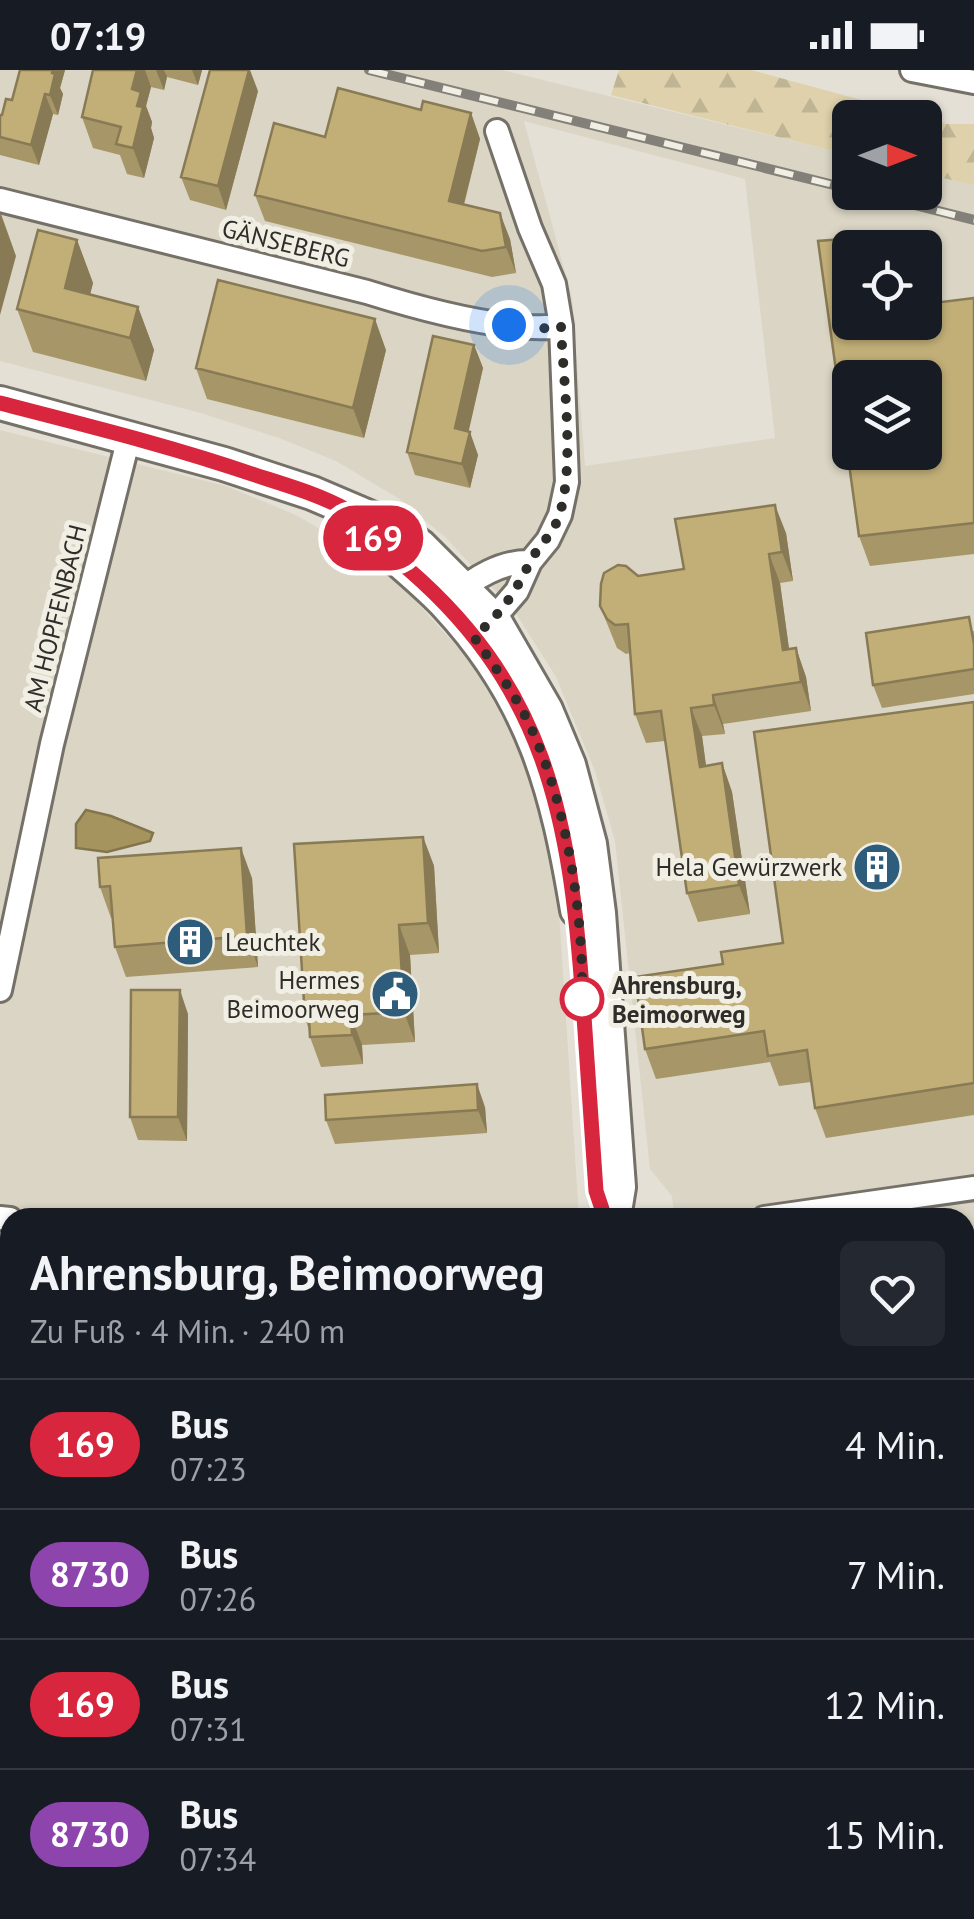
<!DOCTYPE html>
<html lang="de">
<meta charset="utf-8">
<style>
:root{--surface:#171b24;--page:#242831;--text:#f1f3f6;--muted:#9ea1a6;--line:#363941}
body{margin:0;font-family:"PT Sans",sans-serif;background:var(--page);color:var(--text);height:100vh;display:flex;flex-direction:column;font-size:38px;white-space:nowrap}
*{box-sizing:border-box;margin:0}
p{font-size:32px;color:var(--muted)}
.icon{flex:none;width:55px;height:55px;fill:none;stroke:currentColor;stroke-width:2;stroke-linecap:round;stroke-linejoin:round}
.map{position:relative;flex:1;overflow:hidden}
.sheet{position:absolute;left:0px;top:1138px;width:975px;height:712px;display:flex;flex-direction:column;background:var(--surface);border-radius:30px 30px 0 0;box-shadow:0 2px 8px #0004}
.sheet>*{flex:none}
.badge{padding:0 20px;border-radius:32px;font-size:35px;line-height:65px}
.needle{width:65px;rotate:90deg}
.controls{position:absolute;left:832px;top:30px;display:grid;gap:20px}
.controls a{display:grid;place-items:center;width:110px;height:110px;border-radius:15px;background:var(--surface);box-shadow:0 2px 8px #0004;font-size:50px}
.you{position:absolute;width:50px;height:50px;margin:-25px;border:8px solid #fff;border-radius:50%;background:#1a73e8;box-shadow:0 0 0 15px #1a73e833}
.map>.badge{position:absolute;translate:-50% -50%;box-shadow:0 0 0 5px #fff}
.round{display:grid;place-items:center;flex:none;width:105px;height:105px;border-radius:15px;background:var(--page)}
.summary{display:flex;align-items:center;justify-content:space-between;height:170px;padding:0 30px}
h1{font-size:48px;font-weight:800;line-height:75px}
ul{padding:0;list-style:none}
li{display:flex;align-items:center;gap:30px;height:130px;padding:0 30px;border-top:2px solid var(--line)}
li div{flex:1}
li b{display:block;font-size:38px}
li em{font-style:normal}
li .badge{min-width:110px;font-weight:700;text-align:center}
.status{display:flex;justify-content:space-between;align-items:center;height:70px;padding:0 50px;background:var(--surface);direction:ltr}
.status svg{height:28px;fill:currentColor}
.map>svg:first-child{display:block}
.built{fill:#dad5c4;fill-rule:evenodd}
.green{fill:#ded1ab}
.forest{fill:url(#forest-firs)}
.water{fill:#a6945e;stroke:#82754e;stroke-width:2.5}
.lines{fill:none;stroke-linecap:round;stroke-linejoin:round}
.street-casing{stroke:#757168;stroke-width:28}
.secondary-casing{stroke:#757168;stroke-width:38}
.street{stroke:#fff;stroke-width:22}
.secondary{stroke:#fff;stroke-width:32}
.rail-casing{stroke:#828079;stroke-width:10}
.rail{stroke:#f1eee3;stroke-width:6;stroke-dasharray:19;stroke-linecap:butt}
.wall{fill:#a79667;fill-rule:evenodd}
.shaded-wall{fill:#887a54}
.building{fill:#c2af78;stroke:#887a54;stroke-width:2.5;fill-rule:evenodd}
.line-casing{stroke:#fff;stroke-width:22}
.line{stroke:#d7263d;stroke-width:15}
.walk{stroke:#2e2d29;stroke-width:10;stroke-dasharray:0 18}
.stop-dot{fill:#fff;stroke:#d7263d;stroke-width:5}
.labels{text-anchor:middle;stroke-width:10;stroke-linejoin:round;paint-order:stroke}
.street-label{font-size:25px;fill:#2e2d29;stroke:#f1eee3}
.poi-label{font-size:25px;fill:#2e2d29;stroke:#f1eee3;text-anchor:end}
.stop-label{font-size:25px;font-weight:bold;fill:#2e2d29;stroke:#f1eee3;text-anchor:start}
</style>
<div class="status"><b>07:19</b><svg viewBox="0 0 49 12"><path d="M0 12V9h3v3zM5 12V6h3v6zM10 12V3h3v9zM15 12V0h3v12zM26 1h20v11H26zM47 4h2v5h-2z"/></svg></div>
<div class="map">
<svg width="974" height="1849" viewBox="0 0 974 1849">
<defs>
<pattern id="forest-firs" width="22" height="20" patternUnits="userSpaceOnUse" patternTransform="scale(2.5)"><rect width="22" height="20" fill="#ded1ab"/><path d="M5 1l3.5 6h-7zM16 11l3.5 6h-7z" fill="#bfb493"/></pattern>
</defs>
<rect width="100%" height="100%" fill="#e4e0d6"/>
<path class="built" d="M0,0h502l348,85v37h75v-18l49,11v1734h-201l-2,-9h194v-692l-291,-1 -2,-21 -22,-27 -35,-328 -20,-70 -39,-94 -41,-65 -70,-75 -44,-37 -65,-39 -57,-23 -78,-25 -201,-52zM524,51l221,58 30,259 -190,28 -13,-168zM850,178h75v74h-75zM850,308h75v74h-75z
M0,360l226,56 70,29 63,37 49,41 63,69 38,67 29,72 12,46 9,65 20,305 -569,1v692h390l1,9h-401z"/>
<path class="green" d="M0,1615l10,1v113h-10z"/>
<path class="forest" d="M619,0h132l173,47 -74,1v37l-239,-60z
M925,48l21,6h28v61l-49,-11z"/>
<path class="water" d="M86,740l25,6 42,17 -3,8 -43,11 -31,-4v-24z"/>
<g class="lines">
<g class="street-casing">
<path id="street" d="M912,0l62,12
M0,130l367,92c54,17 139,41 194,34
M453,527c20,-19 49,-36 77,-35
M486,557l31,-36 13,-29 18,-22 12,-25 7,-33 -6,-156 -7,-42 -24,-56 -33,-97
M0,920l52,-246 77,-307
M0,1148l10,1
M764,1148l210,-30"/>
</g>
<g class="secondary-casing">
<path id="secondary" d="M0,333l224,61 88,29 80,34 28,19 74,74 52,90 23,55 21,79 9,69 20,274 -5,31
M358,450c27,32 61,55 89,85 86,93 110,184 130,305
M716,1840l1,9"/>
</g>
<use href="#street" class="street"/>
<use href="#secondary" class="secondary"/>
<g class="rail-casing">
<path id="rail" d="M369,0l481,119
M863,122l111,28"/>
</g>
<use href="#rail" class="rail"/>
</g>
<path class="wall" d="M20,0h45l-5,18 3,6 -5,21 -5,-1 -14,51 -39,-10v-40h2l10,-15z
M93,0h109l-4,15 -31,-8 -3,13 -13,-3 -5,19 6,16 -1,6 3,10 -10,40 -17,-4 -7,-19 -27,-7 -11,-31z
M258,21l-32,119 -36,-10 -9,-23z
M421,40l50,3 9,26 -16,66 46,34 6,34 -24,4 -227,-56 -10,-26z
M881,166l4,12h-35v74h75v-18l49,-6v256l-104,12 -11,-30 -41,-295zM850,308h75v74h-75z
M77,170l16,43 -3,12 48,12 16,43 -8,31 -113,-29 -16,-43z
M474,275l9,23 -15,63 10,24 -8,33 -55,-13 -8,-23z
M386,280l-22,88 -157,-39 -11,-31z
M786,463l7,48 -13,2 9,66 7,-1 10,29 5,34 -88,13 2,10 -23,2 4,30 16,-3 10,29 18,122 -52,8 -11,-29 -22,-152 -19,2 -11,-29 -5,-61 -4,1 -9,-6 -17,-42 38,-30 46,-7z
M974,561v63l-92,14 -9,-23z
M974,632v413l-148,23 -11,-30 -4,-26 -32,4 -9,-24 -114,17 -11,-30 78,-85 60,-21z
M423,767l11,29 5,87 -29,2 5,87 -53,3 1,19 -42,3 -11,-30 -1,-7 -4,-12z
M252,808l6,89 -132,10 -11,-30 -2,-29h-2l-11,-31z
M188,944l-1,127 -49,-1 -8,-23z
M485,1037l2,26 -152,11 -9,-24z
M974,1177v272l-9,1v-272z
M0,1746h10v60h-10z
M505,1840h35l1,9h-33z"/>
<path class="shaded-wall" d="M53,0h12l-5,18 3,6 -5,21 -8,-20z
M137,0h8l6,17 -5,19 6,16 -1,6 3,10 -10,40 -11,-30 -1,-59z
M156,0h8l3,7 -3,13z
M192,0h10l-4,15z
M249,0h1l8,21 -32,119 -8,-24z
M45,24l8,20 -14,51 -8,-20z
M471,43l9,26 -22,88 -9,-26z
M500,143l10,26 6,34 -10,-26z
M1,144l15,42 -16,59v-100z
M77,170l16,43 -11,42 -17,-37z
M138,237l16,43 -8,31 -16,-43z
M375,249l11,31 -22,88 -11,-30z
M474,275l9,23 -19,84 -9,-24z
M470,362l8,23 -8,33 -8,-24z
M775,435l11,28 7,48 -11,-29z
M769,484l11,29 13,95 -10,-28z
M796,578l10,29 5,34 -10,-29z
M713,625l10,29 2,10 -11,-29z
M691,638l11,28 8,59 -10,-28z
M722,693l10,29 18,122 -11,-29z
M423,767l11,29 5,87 -11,-30z
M241,778l11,30 6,89 -11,-31z
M399,855l11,30 5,87 -11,-30z
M180,920l8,24 -1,127 -9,-24z
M351,945l11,30 1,19 -11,-29z
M477,1014l8,23 2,26 -9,-23z
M354,1840h11v9h-11z
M574,1840h6l1,9h-6z"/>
<path class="building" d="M20,0h33l-1,3 3,1 -5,21 -5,-1 -14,51 -31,-8v-22h2l4,-16 6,1z
M93,0h44l-5,19 9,3 -4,14 6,1 -10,41 -17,-4 5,-17 -39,-10z
M210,0h39l-31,116 -37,-9z
M338,18l83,22 2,-9 48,12 -22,88 51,12 6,34 -24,4 -227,-56 19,-72 51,14z
M38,160l39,10 -12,48 73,19 -8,31 -113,-29z
M881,166l2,12h-33v74h75v-18l49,-6v225l-115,13 -41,-295zM850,308h75v74h-75z
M218,210l157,39 -22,89 -157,-40z
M433,266l41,9 -19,83 15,4 -8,32 -55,-12z
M775,435l7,47 -13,2 14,96 13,-2 5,34 -88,13 1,10 -23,3 9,59 22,-4 17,122 -52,8 -26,-182 -26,3 -7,-90 -13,1 -8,-6 -7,-13 1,-22 3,-11 14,-8 8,1 12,10 46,-7 -9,-50z
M969,547l5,27v25l-101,16 -7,-52z
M974,632v381l-159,25 -8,-58 -39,6 -4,-25 -119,18 -10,-72 88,-13 -2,-12 62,-9 -29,-211z
M423,767l5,86 -29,2 5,87 -53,3 1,20 -42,2 -1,-19h-4l-11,-174z
M241,778l6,88 -132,11 -5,-61 -10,1 -2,-29z
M131,920h49l-2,127h-48z
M477,1014l1,26 -152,10 -1,-25z
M974,1177v248l-9,1v-248z
M974,1534v171l-9,-59v-111z
M0,1746h10v32h-10z
M311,1840h43v9h-43z
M436,1840h41v9h-41z
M544,1840h30l1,9h-30z"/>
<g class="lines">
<g class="line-casing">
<path id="line" d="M0,333c85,22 171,43 255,72 31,10 63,19 92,35 18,10 32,34 48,48 152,124 175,259 188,444 4,63 9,126 13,189l9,27"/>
</g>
<use href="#line" class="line"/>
<path class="walk" d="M509,255l23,5 29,-4c2,55 15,143 -3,193 -7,18 -21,28 -29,45 -16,32 -27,48 -55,73 16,23 33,46 47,71 44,80 63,204 61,291"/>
</g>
<defs>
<g id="building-disc" transform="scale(2.5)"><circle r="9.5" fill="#2e5c7b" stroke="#f1eee3"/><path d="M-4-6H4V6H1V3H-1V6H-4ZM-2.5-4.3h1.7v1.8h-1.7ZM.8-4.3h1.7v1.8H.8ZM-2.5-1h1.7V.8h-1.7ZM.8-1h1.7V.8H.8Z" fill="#fff"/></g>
<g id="civic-disc" transform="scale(2.5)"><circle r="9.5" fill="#2e5c7b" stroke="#f1eee3"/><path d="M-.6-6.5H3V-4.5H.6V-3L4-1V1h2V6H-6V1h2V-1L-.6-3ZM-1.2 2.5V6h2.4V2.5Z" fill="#fff"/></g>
</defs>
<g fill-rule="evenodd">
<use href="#building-disc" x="877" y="797"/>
<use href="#building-disc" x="190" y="872"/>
<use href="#civic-disc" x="395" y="924"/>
</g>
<circle class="stop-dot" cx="582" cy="929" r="20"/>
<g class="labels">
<g class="street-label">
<text transform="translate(286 173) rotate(14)" y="9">GÄNSEBERG</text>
<text transform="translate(55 548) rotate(-76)" y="9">AM HOPFENBACH</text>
</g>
<g class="poi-label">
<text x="842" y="806">Hela Gewürzwerk</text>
<text x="225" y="881" text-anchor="start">Leuchtek</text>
<text x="360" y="919">Hermes<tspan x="360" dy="29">Beimoorweg</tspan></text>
</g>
<g class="stop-label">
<text x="612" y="924">Ahrensburg,<tspan x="612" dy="29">Beimoorweg</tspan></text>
</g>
</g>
</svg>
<div class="controls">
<a><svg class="needle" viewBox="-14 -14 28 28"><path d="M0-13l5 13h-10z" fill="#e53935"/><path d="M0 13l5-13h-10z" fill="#9ea1a6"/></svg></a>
<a><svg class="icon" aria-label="locate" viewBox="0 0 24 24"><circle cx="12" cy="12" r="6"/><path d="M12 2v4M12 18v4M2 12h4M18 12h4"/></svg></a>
<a><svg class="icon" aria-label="layers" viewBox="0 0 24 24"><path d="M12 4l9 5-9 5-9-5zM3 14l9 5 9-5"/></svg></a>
</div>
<div class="you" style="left:509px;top:255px"></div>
<b class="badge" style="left:373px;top:468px;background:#d7263d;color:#fff">169</b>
<section class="sheet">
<div class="summary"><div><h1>Ahrensburg, Beimoorweg</h1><p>Zu Fuß · 4 Min. · 240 m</p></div><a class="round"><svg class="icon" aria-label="heart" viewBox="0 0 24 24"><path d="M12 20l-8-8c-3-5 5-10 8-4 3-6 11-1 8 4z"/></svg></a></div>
<ul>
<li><span class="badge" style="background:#d7263d;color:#fff">169</span><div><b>Bus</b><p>07:23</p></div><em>4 Min.</em></li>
<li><span class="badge" style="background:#8e44ad;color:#fff">8730</span><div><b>Bus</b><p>07:26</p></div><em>7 Min.</em></li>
<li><span class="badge" style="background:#d7263d;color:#fff">169</span><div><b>Bus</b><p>07:31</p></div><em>12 Min.</em></li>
<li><span class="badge" style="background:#8e44ad;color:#fff">8730</span><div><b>Bus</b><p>07:34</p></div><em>15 Min.</em></li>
</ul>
</section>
</div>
